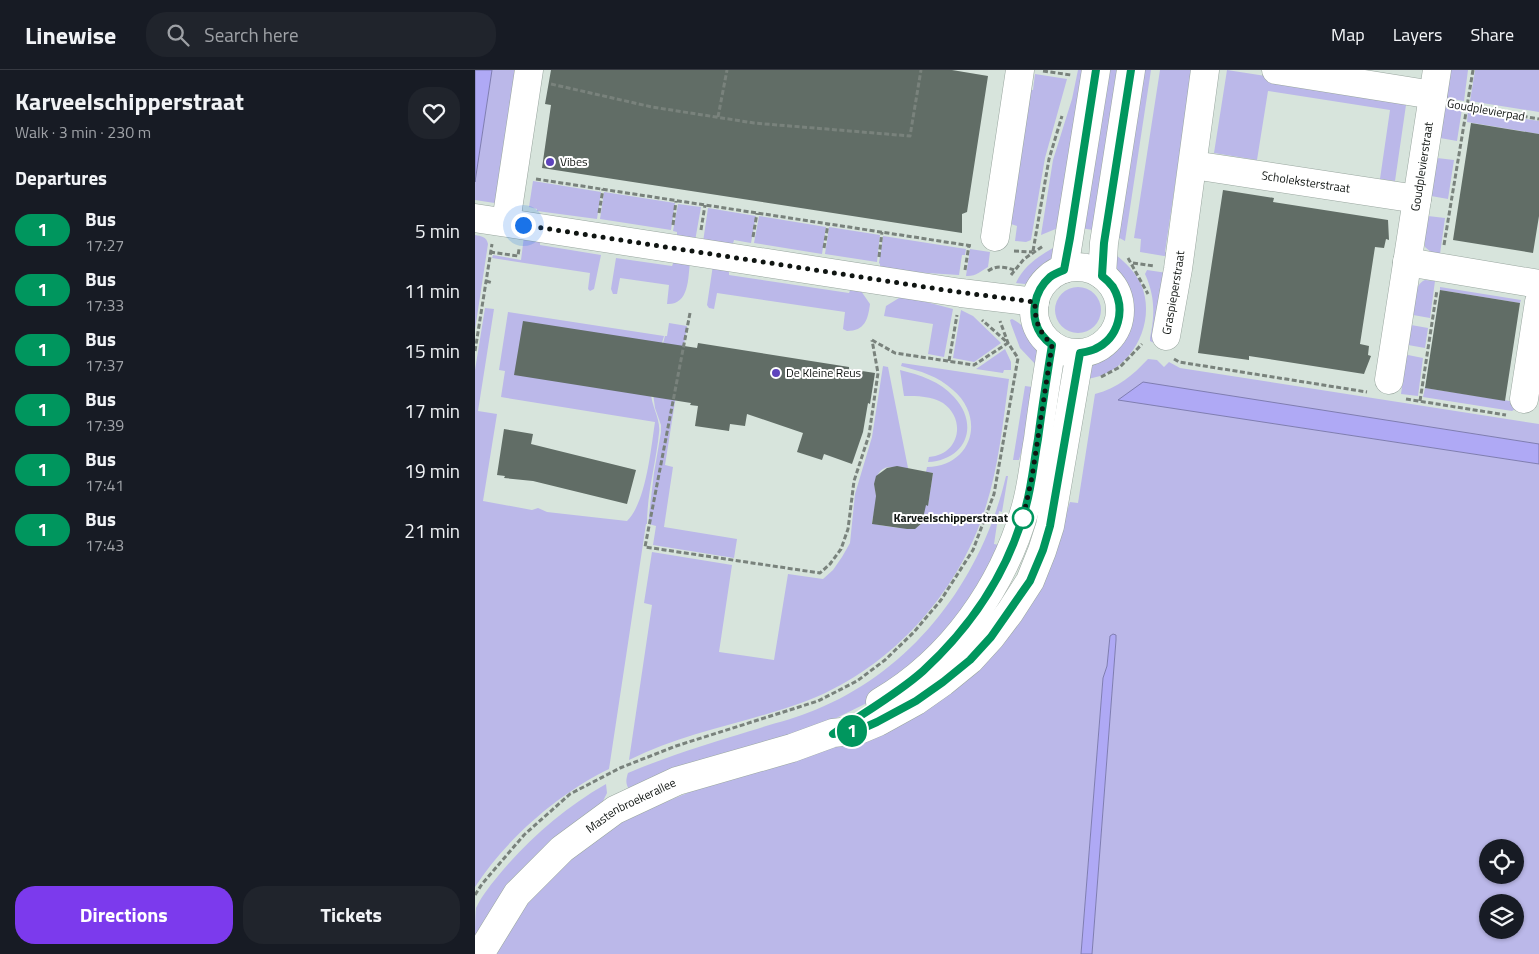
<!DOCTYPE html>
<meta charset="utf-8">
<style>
:root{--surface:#171b24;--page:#20242c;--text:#f1f3f6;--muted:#9ea1a6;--line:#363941;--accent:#7c3aed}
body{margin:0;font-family:"Titillium Web",sans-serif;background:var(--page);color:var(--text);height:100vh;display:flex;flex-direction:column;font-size:19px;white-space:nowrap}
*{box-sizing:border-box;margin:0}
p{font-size:16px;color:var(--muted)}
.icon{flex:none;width:28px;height:28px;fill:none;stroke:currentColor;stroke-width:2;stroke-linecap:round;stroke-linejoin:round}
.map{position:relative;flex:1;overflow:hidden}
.details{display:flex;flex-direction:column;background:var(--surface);width:475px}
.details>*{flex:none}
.badge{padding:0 10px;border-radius:16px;font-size:18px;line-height:32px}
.tools{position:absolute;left:1004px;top:769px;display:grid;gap:10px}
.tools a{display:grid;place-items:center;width:45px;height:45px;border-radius:50%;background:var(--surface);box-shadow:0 1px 4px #0004;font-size:25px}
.you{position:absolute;width:25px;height:25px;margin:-12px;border:4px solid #fff;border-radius:50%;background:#1a73e8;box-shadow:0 0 0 8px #1a73e833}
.map>.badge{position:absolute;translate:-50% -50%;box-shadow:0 0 0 2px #fff}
h2{padding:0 15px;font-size:19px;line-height:45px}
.round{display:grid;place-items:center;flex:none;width:52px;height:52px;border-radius:20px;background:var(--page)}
.headline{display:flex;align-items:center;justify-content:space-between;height:85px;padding:0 15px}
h1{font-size:24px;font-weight:700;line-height:38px}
.action{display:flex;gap:10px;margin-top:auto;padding:10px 15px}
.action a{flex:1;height:58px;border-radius:20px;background:var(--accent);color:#fff;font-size:20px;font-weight:700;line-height:58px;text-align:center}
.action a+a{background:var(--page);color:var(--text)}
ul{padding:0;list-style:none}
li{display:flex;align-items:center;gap:15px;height:60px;padding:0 15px}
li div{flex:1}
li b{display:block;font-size:19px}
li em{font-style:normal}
li .badge{min-width:55px;font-weight:700;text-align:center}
header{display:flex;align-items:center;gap:30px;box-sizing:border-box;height:70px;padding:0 25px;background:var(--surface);border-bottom:1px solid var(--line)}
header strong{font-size:24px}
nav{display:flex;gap:28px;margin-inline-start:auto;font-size:18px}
.search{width:350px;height:45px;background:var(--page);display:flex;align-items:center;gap:12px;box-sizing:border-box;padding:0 18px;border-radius:20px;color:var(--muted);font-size:19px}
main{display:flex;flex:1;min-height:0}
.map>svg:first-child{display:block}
.green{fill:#bbb8e9;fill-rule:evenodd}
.water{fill:#afa9f5;stroke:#7f7db1}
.building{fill:#616d66}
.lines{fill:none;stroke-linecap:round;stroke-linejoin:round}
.minor-casing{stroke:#99a69f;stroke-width:29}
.major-casing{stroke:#99a69f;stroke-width:29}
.path{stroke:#79827c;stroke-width:3;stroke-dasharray:5 2.5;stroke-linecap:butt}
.minor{stroke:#fff;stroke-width:28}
.major{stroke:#fff;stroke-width:28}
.line-casing{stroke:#fff;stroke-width:11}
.line{stroke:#00965e;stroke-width:8}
.walk{stroke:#101512;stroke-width:5;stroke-dasharray:0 9}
.poi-dot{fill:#5e44bc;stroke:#fff;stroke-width:2}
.stop-dot{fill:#fff;stroke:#00965e;stroke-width:2.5}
.labels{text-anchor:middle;stroke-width:4;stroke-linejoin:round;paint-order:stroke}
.street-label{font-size:12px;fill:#101512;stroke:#fff}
.poi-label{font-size:12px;fill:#101512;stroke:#fff;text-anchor:start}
.stop-label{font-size:12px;font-weight:bold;fill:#101512;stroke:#fff;text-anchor:end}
</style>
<header>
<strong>Linewise</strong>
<div class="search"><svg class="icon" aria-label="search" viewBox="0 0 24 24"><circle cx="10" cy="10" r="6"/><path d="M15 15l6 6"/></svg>Search here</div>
<nav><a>Map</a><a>Layers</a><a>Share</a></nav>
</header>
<main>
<section class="details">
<div class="headline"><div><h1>Karveelschipperstraat</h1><p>Walk · 3 min · 230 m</p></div><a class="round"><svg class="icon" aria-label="heart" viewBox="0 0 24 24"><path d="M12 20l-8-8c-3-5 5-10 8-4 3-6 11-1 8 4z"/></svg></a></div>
<h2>Departures</h2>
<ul>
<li><span class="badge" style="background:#00965e;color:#fff">1</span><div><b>Bus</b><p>17:27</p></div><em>5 min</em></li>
<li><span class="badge" style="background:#00965e;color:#fff">1</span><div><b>Bus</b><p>17:33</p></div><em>11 min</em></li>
<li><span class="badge" style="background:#00965e;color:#fff">1</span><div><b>Bus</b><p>17:37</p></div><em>15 min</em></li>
<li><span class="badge" style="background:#00965e;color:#fff">1</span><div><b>Bus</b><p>17:39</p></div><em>17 min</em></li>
<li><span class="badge" style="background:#00965e;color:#fff">1</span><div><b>Bus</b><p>17:41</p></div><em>19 min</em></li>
<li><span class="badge" style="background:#00965e;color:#fff">1</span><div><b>Bus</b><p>17:43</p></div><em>21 min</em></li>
</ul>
<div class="action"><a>Directions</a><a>Tickets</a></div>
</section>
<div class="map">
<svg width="1064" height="884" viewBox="0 0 1064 884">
<rect width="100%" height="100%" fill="#d7e4dc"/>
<path class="green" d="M17,0h30l-21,134 -26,-4v-18z
M603,0h14l-34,158 -17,7 12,-75 19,-61z
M628,0h24l-27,161 -20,-3z
M663,0h13l-26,171 -11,-6z
M685,0h32l-27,182 5,2v3l-30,-5 1,-13 -7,-1z
M752,0l180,28 -12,83 -15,-2 10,-69 -122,-19 -11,69 -43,-7z
M970,0h23l-4,31 -24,-4z
M1000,0h64v42l-69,-11z
M560,4l32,5 -22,79 -14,82 -5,2 -11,-1 2,-15 -6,-2 20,-134h2z
M964,36l23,3 -5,32 -17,-3z
M993,40l71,11v13l-72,-12z
M962,88l17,2 -6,39 -17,-3z
M58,111l68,11 -4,27 -60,-8v-2l-8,-2z
M129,122l71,11 -4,27 -71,-11z
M203,134l23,3 -6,34 -18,-3v-6l-4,-1z
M233,138l48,8 -5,27 -17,-3 -2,7 -29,-5z
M284,146l67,11 -4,27 -68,-11z
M953,146l17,2 -5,36 -8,-1 -7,-6 -1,-8z
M354,157l51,8 -3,27 -52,-8z
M0,165c6,1 12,2 13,9l-13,86z
M49,166l16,3v6l61,10 -7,34 -4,2 -2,-2 2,-16 -98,-15 1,-3 28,5z
M408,166l83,13 -1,6h-3l-3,20 -79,-5v-6l-1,-1z
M587,173l-7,20 -18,15 -12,6 -9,-1c9,-20 28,-30 46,-40z
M495,179l20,3 -2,15c-7,4 -13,10 -22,9z
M641,185c10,8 19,17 25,29 17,40 -11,90 -54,95l6,-14 18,-14 9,-10 8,-17 1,-21 -4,-13 -11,-19z
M141,188l56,8 2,-5 16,1c-2,17 -1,43 -23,42l2,-19 -49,-7 -3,16h-4l-2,-5z
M238,195l16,3v7l120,18 2,-5 10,3 9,13c-2,15 -5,27 -23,27l-4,-2 2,-17 -128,-19 -3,16 -5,-1 -2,-3z
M672,200l20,3 -12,70h-1l-4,-2v-3c5,-23 5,-42 -5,-64z
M950,210l10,1 -5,37 -17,-3c2,-12 0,-30 12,-35z
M580 240a23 23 0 1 1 46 0a23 23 0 1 1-46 0Z
M965,217l81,13 -1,3 -80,-13z
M425,225l53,14 -9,48 -16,-3 5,-30 -49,-8 2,-10 13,-8z
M10,238l9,1 -16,102 19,3 -14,87 49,9 6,-2 9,4 80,9c19,-18 24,-73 28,-99l-154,-25 4,-26 -6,-1 9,-58 156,24c-5,18 -13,37 -13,56 0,14 10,27 8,41 -3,30 -12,60 -12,91h-1l-37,245c-50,24 -104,71 -134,118v-517z
M486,240l12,6 28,27 -27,19 -21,-4z
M537,249c11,5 28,22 29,35 0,3 -3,9 -4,12l-17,-18 -9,-24 -1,-4z
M194,253l18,3 -22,139 8,2 -9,60 73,12 -3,19 -81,-13 3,-19 -7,-2v-9l5,-42 7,-41v-7l-6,-17 -2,-15 2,-19 10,-38h2z
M936,255l17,3 -3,20 -17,-3z
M530,279l6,13v8h-7l-1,3 -27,-4z
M933,285l15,3 -5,38 -17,-2 5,-37z
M673,289l9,1 7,7 5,-5 11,6 359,56v20l-333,-51 -87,7 420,64v490h-447l24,-314 -6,-4 -3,30 -4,12 -22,276h-586l31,-51 44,-45 50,-37 89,-37 210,-75 142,-179 9,-28 8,1 17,-109c23,-6 38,-19 53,-35zM1012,778h28v27h-28zM1012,832h28v28h-28z
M427,293l107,16c-6,42 -10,86 -23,127 -27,88 -98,166 -185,197 -56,20 -118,30 -172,57l23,-155 -8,-2 8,-51 80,13 -13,87 55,8 14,-86 35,5 10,-9 9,-13 8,-14 5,-49 17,-57 11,-71 5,1 21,106c-14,-8 -30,-11 -34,10 -1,5 1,8 1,12 1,9 -3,20 -4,28 9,3 42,9 48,2 4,-5 4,-14 4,-20h4l5,-32 -7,-1 1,-5c45,-1 59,-49 26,-77 -15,-14 -33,-19 -52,-24z
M425,300c20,5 40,11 54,27 26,28 12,63 -26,65l1,-5c30,-2 38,-37 14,-54 -11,-7 -26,-7 -39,-7z
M550,316l14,2 -20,72h-6z
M950,318l91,14 -1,7 -3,2 -89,-14z
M531,406h2l-6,36 -3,-1 -5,33 11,2 -37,66 -99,90 -45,22 -194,66c-5,-5 -4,-11 -2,-17 40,-17 80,-29 122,-42 21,-7 44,-12 65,-21 99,-40 167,-131 191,-234z
M131,714l1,9 -5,10 -127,140c0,-10 0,-26 1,-35 6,-13 17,-26 27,-38 30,-35 63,-63 103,-86z"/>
<path class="water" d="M0,0h17l-17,112z
M668,312l396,62v20l-421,-64z
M638,564l3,1v5l-24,314h-11l22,-276 4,-12 3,-30z"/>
<path class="building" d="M76,0h401l36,6 -21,136 -5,2v19l-420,-65 9,-63 -6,-1z
M996,53l68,11v82l-6,37 -80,-13z
M748,120l51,8 -1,4 115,18 1,20 -3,-1 -2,9 -9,-1 -15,97 9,2 -1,9 3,1 -7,18 -115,-18v4l-51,-7z
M965,220l80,13 -15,98 -80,-13z
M48,251l174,27 1,-5 151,24v2l26,4 -5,31 -2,-1 -5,29 -11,32 -28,-10 -2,6 -25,-8 6,-19 -56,-19 -2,12 -15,-2 -1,7 -34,-5 3,-20 -8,-1 1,-2 -177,-28z
M29,359l29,5 -2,10 105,26 -9,34 -94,-23 -29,-3 1,-2 -8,-1z
M422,396l36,7 -5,33 -2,-1 -4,18 -7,6h-8l-35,-5 4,-28 -2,-12 2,-8 11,-8z"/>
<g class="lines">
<g class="minor-casing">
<g id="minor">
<path d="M801,0l157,25"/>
<path id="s1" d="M718,95l224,34"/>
<path d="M0,148l486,75 74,9"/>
<path d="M31,152l23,-152"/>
<path d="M520,167l25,-167"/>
<path d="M932,192l132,22"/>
<path id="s2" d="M691,266l12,-67 27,-199"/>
<path id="s3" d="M914,310l48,-310"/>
<path d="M1049,329l15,-97"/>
</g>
</g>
<g class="major-casing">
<g id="major">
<circle cx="602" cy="240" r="43"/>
<path d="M589,199l32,-199"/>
<path d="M627,205l2,-32 27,-173"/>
<path d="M405,632c72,-42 124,-116 146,-196 6,-22 8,-45 12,-67 4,-31 9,-63 14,-94"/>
<path id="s4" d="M5,884l37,-60 45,-45 53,-39 62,-29 115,-33 41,-15 26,-3 19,-8 38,-21 27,-19 27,-22 21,-23 19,-25 20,-31 12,-30 8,-25 5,-28 25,-145"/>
</g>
</g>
<path class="path" d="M568,1l28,4
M76,14l101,23 102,16 156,13 11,-66
M981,35l83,14
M243,47l9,-47
M61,109l436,67
M124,143l4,-24
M198,155l3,-24
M226,160l4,-25
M278,167l4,-24
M969,175l29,-175
M349,178l4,-24
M539,181l18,1
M558,181l16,-92 13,-43
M15,182l28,4 1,-7
M404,187l3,-25
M653,188l20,36
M658,193l21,3
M490,200l4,-25
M513,201c8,-6 17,-4 26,-1
M536,205l13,-16 19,-13
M11,211l7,2
M215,243l-45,234 175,26 10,-9 11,-15 7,-20 6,-48 15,-46 9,-62 -6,-33
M397,270l23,13 79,12 34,-22 -26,-23
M0,281l17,-107
M699,289l5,3 188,30
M474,291l8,-46
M626,307l19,-10 22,-23
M931,329l100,16
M945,331l17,-111
M0,825l7,-11 42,-49 46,-41 50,-26 56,-22 142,-45 39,-20 28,-21 29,-28 27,-32 32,-50 21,-56 24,-136 -10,-15 -8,-22"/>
<use href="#minor" class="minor"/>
<use href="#major" class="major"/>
</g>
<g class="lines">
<g class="line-casing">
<path id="line" d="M621,0l-26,168 -6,32c-5,2 -10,4 -14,7 -16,14 -21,39 -9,57 3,4 7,8 11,11 -5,31 -10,63 -14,94 -4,22 -6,45 -12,67 -17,64 -54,120 -103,165 -27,24 -60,42 -90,63l26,-4 18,-8 39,-21 27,-19 27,-22 21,-23 39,-56 13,-31 7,-24 30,-173c5,-1 11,-2 15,-4 24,-11 31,-40 18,-62 -3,-4 -7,-8 -11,-11l2,-33 27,-173"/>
</g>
<use href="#line" class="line"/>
<path class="walk" d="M48,155l435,67 77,10c0,20 3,28 17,43l-20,132 -9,41"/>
</g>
<g class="poi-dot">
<circle cx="75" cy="92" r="5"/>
<circle cx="301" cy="303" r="5"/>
</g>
<circle class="stop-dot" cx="548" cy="448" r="10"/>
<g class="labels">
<g class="street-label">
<text transform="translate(1011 40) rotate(10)" y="4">Goudplevierpad</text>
<text dy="4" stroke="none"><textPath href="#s3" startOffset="216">Goudplevierstraat</textPath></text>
<text dy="4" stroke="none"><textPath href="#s1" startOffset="114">Scholeksterstraat</textPath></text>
<text dy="4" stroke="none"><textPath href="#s2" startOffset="44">Graspieperstraat</textPath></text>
<text dy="4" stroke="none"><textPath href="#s4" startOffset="216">Mastenbroekerallee</textPath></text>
</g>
<g class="poi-label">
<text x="85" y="96">Vibes</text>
<text x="311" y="307">De Kleine Reus</text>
</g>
<g class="stop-label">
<text x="533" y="452">Karveelschipperstraat</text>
</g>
</g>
</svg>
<div class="tools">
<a><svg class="icon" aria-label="locate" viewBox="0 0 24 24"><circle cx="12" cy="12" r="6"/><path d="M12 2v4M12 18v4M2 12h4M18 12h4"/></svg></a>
<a><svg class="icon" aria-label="layers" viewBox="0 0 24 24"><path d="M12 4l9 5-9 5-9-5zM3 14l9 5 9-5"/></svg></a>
</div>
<div class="you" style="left:48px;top:155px"></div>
<b class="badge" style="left:377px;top:661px;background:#00965e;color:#fff">1</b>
</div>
</main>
